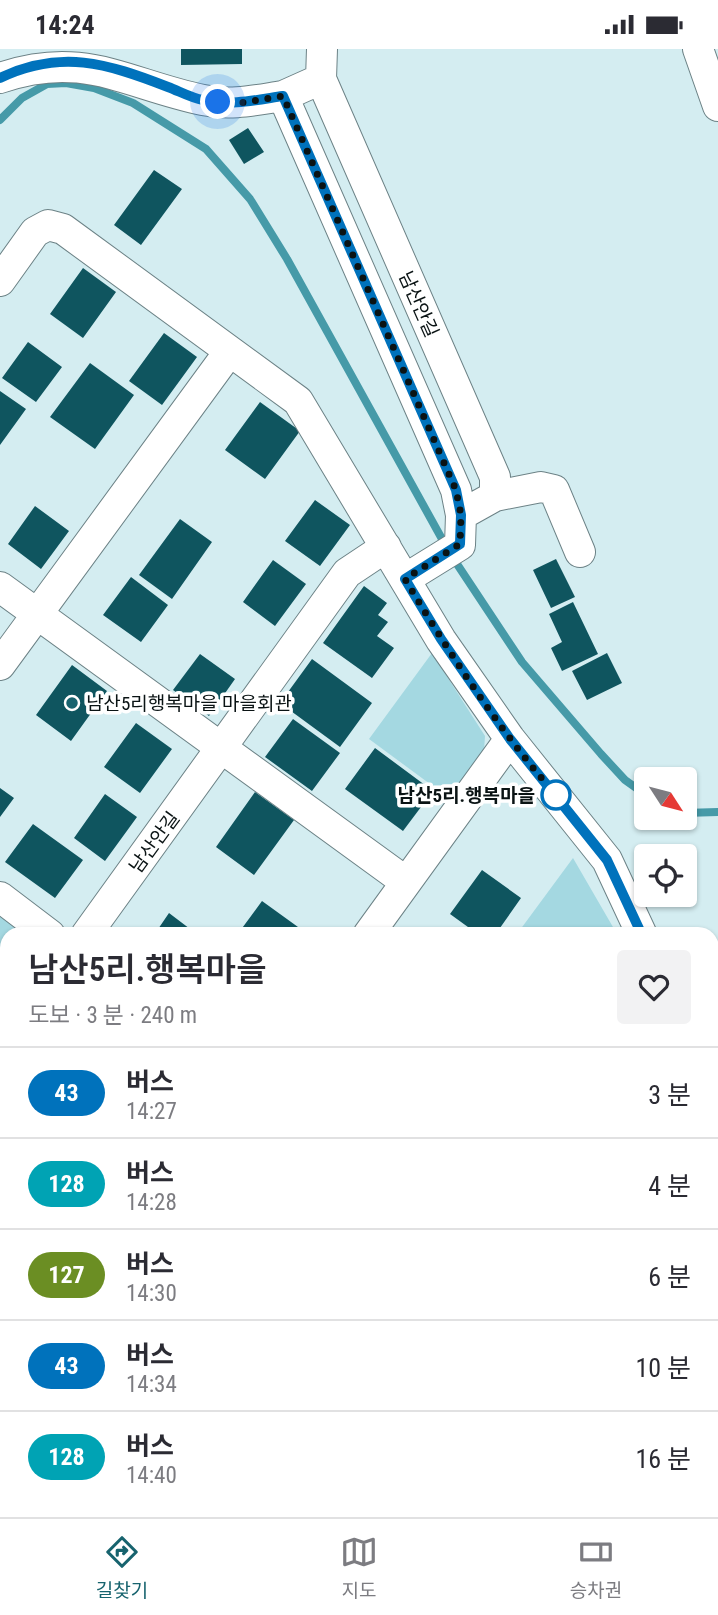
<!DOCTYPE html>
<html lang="ko">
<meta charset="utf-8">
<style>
:root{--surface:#fff;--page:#f2f2f3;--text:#2b2b33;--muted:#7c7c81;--line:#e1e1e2;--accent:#17636e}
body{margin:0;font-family:"Roboto Condensed","Noto Sans KR",sans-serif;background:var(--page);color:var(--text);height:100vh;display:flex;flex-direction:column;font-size:26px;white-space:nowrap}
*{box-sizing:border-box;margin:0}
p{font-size:23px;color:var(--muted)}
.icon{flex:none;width:38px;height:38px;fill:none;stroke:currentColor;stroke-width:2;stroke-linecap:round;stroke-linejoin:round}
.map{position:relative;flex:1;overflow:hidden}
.side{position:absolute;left:0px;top:878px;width:719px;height:590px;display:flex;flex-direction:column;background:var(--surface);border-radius:21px 21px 0 0;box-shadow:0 2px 5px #0004}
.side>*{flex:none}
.badge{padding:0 14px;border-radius:23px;font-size:24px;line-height:46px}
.needle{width:46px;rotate:126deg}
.fabs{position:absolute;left:634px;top:718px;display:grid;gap:14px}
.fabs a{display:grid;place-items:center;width:63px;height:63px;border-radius:7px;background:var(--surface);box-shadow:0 2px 5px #0004;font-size:35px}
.you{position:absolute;width:35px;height:35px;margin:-18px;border:5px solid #fff;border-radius:50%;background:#1a73e8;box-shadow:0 0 0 10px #1a73e833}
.map>.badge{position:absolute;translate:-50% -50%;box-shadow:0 0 0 4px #fff}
.round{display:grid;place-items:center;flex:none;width:74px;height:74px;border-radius:7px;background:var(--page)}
.headline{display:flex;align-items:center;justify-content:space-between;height:119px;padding:0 28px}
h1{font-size:33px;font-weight:600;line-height:52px}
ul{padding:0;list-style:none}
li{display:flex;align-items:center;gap:21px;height:91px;padding:0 28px;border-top:2px solid var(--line)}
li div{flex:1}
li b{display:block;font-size:26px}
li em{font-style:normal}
li .badge{min-width:77px;font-weight:700;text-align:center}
.status{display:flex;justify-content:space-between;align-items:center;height:49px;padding:0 35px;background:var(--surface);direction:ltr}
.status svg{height:19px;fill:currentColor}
.tabs{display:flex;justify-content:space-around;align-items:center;height:98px;border-top:2px solid var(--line);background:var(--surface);font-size:19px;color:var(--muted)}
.tabs a{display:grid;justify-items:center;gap:4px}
.tabs .current{color:var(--accent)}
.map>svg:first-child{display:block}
.green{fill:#a4d8e1}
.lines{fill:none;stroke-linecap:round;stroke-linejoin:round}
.stream{stroke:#469aa8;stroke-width:8}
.building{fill:#0f555f}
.minor-casing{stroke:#6c8286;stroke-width:32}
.minor{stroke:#fff;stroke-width:30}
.line-casing{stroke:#fff;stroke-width:16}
.line{stroke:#0072bc;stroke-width:10}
.walk{stroke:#0a1314;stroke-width:7;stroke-dasharray:0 12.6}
.poi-dot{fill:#17636e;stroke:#fff;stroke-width:2.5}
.stop-dot{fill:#fff;stroke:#0072bc;stroke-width:3.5}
.labels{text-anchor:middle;stroke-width:7;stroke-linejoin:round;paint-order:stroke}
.street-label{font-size:19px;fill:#0a1314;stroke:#fff}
.poi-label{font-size:19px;fill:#0a1314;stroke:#fff;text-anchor:start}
.stop-label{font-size:19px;font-weight:bold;fill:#0a1314;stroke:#fff;text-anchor:end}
</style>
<div class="status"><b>14:24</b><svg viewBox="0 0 49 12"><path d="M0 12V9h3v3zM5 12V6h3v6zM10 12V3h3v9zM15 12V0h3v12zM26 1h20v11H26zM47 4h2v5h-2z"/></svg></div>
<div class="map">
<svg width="718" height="1468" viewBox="0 0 718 1468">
<rect width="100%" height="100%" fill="#d4edf1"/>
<path class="green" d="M432,604l53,83 -1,15 -35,47 -80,-59z
M573,809l44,76h-100z
M0,867l25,18 -18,1v391l-7,-2z
M712,1057l6,8v183h-6z"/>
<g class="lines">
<path class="stream" d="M0,71l22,-22 25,-14 19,-1 28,5 39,15 73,46 44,50 37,60 155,280
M455,512l67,101 79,92 24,26 21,15
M684,764l34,-1"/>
</g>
<path class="building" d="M181,0h61v15l-61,1z
M248,79l16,24 -20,12 -15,-24z
M154,121l28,19 -41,56 -27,-20z
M83,219l33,24 -33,46 -33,-24z
M164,284l33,24 -35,48 -33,-24z
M28,293l34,25 -26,35 -34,-24z
M90,314l44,32 -39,54 -45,-32z
M0,342l26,18 -26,36z
M260,353l40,29 -35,48 -40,-29z
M315,451l35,25 -30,41 -35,-25z
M35,457l34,25 -28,38 -33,-25z
M180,470l32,23 -40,57 -33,-24z
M556,510l19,38 -24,11 -18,-38z
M273,511l33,24 -31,42 -32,-24z
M131,528l37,28 -27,37 -38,-27z
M364,537l23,17 -9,12 10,7 -11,14 17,12 -22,30 -49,-35z
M573,553l25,52 -36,17 -11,-23 11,-6 -13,-28z
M607,604l15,30 -35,17 -15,-29z
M200,605l35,25 -26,37 -36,-26z
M312,610l60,44 -32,44 -60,-44z
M72,616l35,26 -36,50 -35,-26z
M293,670l47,34 -28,38 -47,-34z
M136,674l36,26 -32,44 -36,-26z
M375,699l58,43 -30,40 -58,-42z
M0,739l14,10 -14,19z
M255,743l39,28 -40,55 -38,-28z
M105,745l32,23 -32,44 -31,-23z
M33,775l50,36 -28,38 -50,-36z
M482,821l39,28 -26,37h-16l-29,-21z
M262,852l36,26 -6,8h-55z
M169,864l29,22h-44z
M557,1461h39l-1,7h-39z
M639,1461h42l-1,7h-42z"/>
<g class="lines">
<g class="minor-casing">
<path id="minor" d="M322,0l-1,30 174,398v19l-34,19 -1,30 -55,34
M698,0l20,57
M0,29c84,-29 126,6 203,22 28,6 53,0 80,-4
M321,30l-38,17 173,394 5,25
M0,232l35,-49 13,-7 15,4 235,172 143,239 69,99 97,121 35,75
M495,447l46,-9 13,3 26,62
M0,538l406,295
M0,616l229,-313
M0,848l50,38
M86,886l261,-362 39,-26
M368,886l142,-196
M712,1020l6,9
M712,1277l6,-1
M0,1412l7,-3
M619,1468l1,-7"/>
</g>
<use href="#minor" class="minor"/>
</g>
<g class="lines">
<g class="line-casing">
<path id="line" d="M0,29c61,-29 106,-15 168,9 11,4 23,11 35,13 28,6 53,0 80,-4l173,394 5,25 -1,29 -55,35 36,60 69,100 97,121 35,75"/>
</g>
<use href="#line" class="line"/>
<path class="walk" d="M218,53l16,2 49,-8 173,394 5,25 -1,29 -55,35c45,75 93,150 151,216"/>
</g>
<circle class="poi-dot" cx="72" cy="654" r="7"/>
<circle class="stop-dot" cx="556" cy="746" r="14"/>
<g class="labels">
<g class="street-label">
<text transform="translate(419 255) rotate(66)" y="7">남산안길</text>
<text transform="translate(154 793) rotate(-54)" y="7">남산안길</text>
</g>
<g class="poi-label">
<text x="86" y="661">남산5리행복마을 마을회관</text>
</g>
<g class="stop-label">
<text x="535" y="753">남산5리.행복마을</text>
</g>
</g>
</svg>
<div class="fabs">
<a><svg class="needle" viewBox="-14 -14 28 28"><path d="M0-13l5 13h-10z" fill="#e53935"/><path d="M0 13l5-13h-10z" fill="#7c7c81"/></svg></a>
<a><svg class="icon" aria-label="locate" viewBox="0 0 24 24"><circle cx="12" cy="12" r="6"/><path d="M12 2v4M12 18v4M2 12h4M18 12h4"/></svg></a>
</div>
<div class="you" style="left:218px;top:53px"></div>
<section class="side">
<div class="headline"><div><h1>남산5리.행복마을</h1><p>도보 · 3 분 · 240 m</p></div><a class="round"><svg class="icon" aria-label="heart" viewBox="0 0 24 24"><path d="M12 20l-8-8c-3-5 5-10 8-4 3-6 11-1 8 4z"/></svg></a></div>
<ul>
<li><span class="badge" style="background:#0072bc;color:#fff">43</span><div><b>버스</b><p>14:27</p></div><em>3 분</em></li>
<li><span class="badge" style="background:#00a3b4;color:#fff">128</span><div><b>버스</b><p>14:28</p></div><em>4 분</em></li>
<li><span class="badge" style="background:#6b8e23;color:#fff">127</span><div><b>버스</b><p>14:30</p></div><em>6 분</em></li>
<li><span class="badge" style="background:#0072bc;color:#fff">43</span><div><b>버스</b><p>14:34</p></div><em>10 분</em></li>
<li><span class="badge" style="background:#00a3b4;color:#fff">128</span><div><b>버스</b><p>14:40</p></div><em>16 분</em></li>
</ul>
</section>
</div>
<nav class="tabs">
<a class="current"><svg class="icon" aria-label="directions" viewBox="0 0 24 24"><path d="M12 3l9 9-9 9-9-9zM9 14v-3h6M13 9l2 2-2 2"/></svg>길찾기</a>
<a><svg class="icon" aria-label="map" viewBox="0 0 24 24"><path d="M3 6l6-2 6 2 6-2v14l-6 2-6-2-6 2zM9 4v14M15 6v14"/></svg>지도</a>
<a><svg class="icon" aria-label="tickets" viewBox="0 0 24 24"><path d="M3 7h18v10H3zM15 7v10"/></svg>승차권</a>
</nav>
